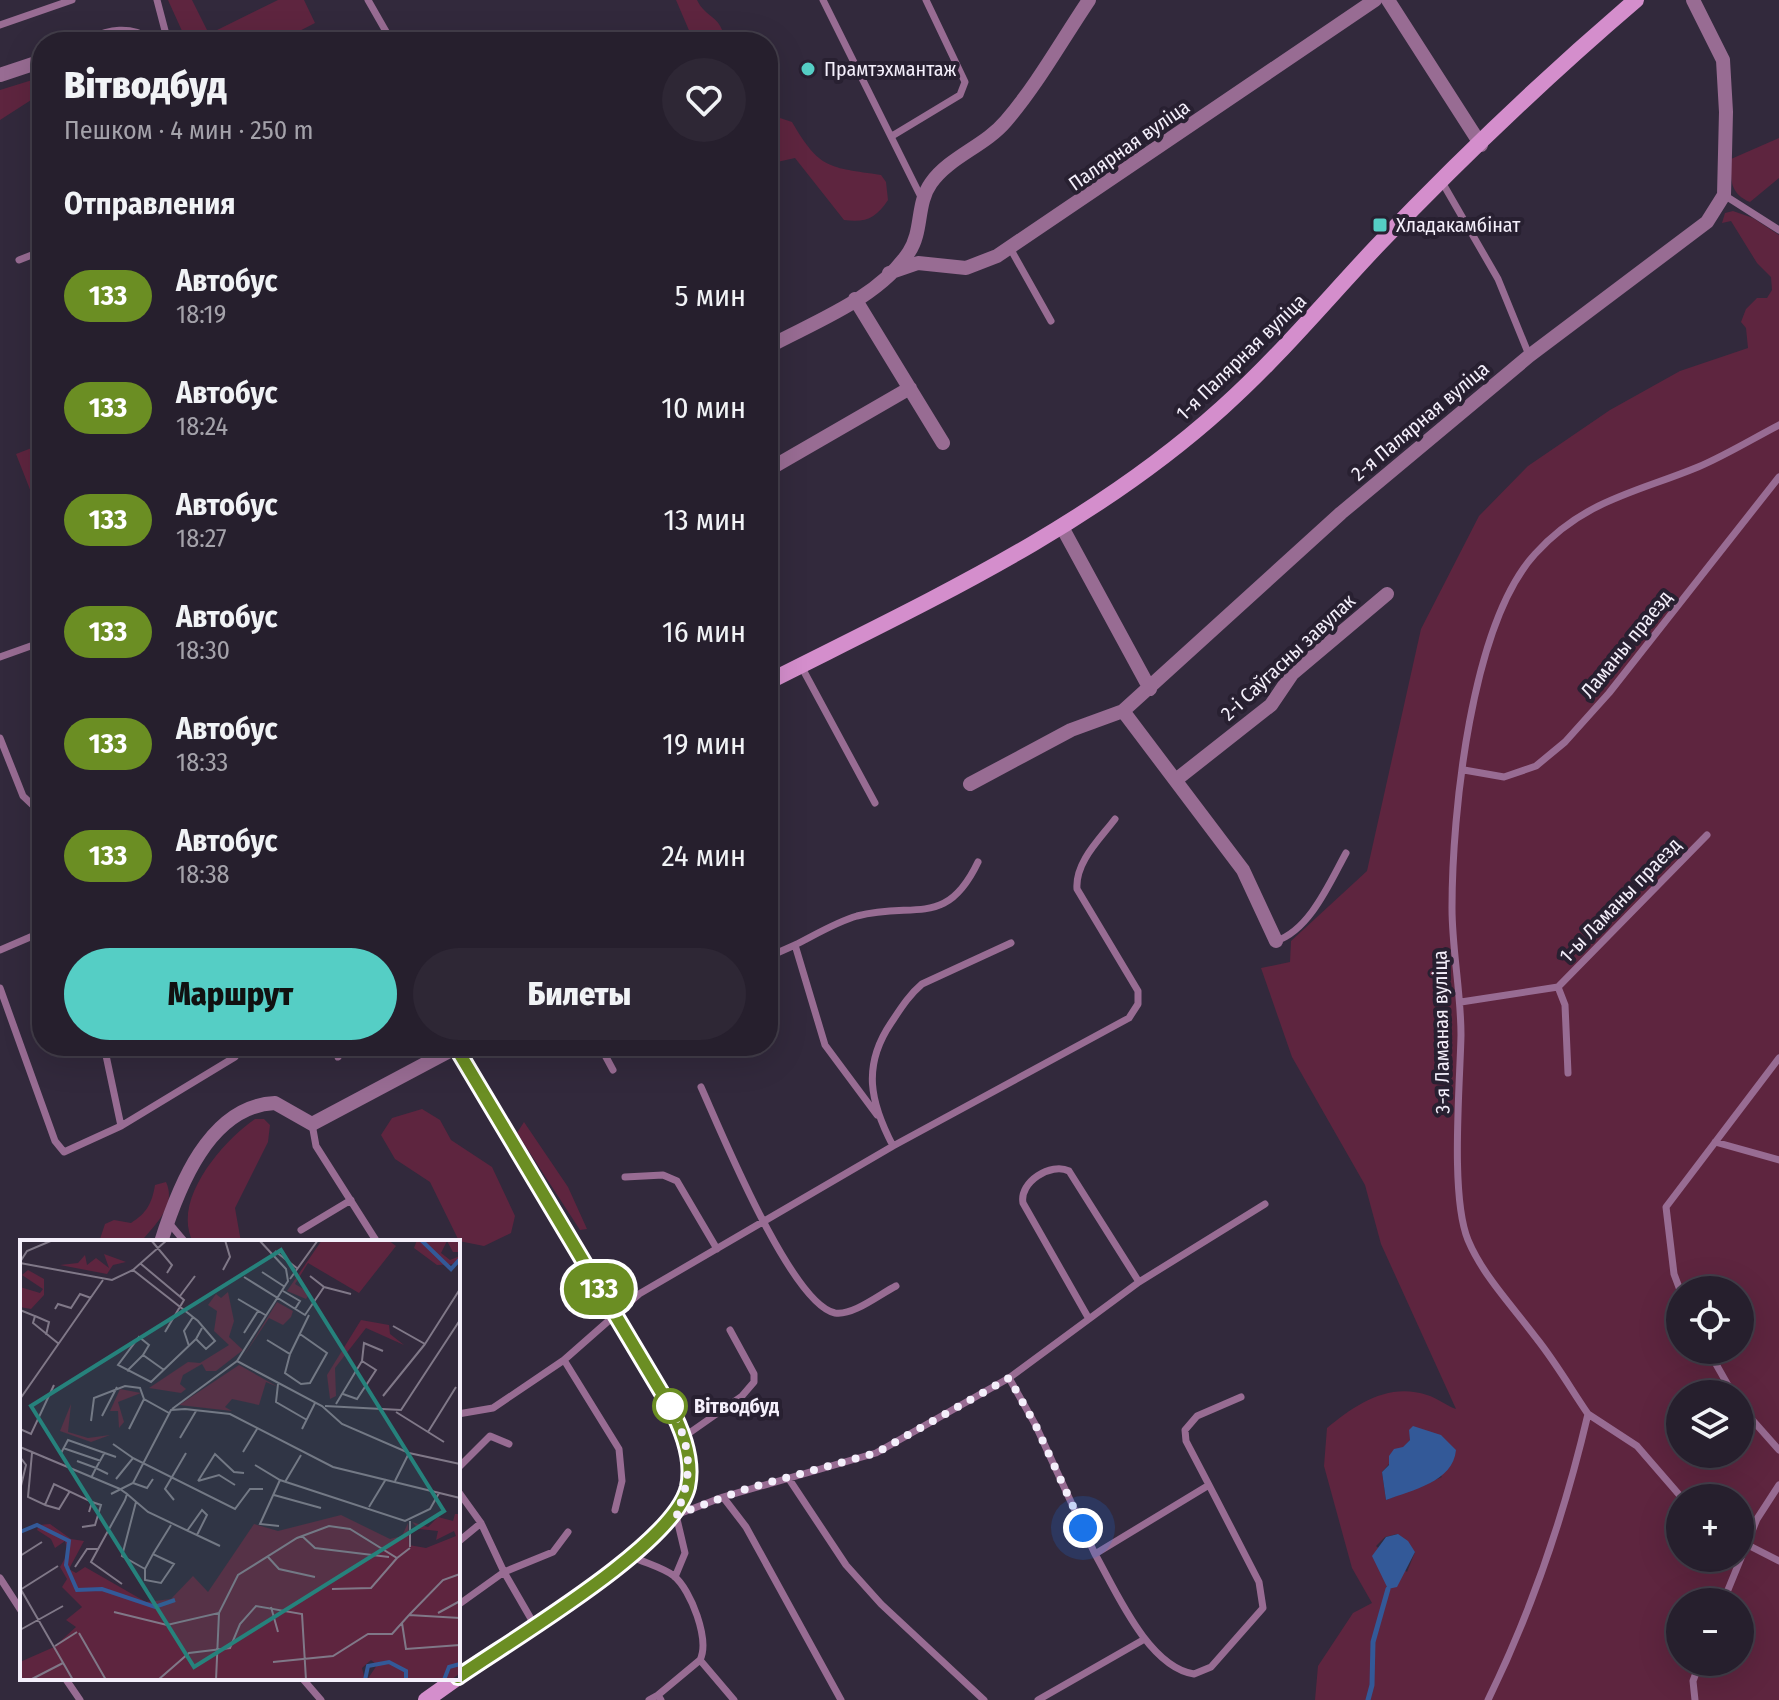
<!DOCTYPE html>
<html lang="ru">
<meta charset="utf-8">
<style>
:root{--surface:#261f2d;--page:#2e2735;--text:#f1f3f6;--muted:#a4a2aa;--line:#423d49;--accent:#55cec5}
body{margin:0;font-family:"Fira Sans Condensed",sans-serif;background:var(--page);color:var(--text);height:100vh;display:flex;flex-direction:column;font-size:30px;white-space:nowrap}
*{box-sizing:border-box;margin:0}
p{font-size:26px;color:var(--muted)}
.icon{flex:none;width:44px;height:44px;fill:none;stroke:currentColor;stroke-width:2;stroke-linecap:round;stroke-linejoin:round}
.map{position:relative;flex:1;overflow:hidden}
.panel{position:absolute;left:32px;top:32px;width:746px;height:1024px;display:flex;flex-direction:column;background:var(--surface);border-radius:32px;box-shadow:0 8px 32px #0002,0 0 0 2px var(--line)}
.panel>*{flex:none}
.badge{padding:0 16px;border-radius:26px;font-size:28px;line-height:52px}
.buttons{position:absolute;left:1666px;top:1276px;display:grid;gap:16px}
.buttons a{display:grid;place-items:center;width:88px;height:88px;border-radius:50%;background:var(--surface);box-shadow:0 8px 32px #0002,0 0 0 2px var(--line);font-size:40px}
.you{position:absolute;width:40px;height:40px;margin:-20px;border:6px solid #fff;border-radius:50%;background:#1a73e8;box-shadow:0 0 0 12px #1a73e833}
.map>.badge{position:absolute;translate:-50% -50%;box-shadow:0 0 0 4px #fff}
h2{padding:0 32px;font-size:30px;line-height:72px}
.round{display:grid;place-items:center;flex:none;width:84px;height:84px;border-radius:42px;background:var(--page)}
.summary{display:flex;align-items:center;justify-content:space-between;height:136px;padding:0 32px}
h1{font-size:38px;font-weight:800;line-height:60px}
.primary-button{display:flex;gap:16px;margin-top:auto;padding:16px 32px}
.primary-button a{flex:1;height:92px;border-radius:48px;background:var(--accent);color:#111;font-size:32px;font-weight:800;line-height:92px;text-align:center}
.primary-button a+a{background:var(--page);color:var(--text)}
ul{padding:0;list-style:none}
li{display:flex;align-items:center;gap:24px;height:112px;padding:0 32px}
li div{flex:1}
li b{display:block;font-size:30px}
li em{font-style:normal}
li .badge{min-width:88px;font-weight:700;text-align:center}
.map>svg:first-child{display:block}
.green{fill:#5e253f;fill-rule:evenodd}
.water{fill:#335998}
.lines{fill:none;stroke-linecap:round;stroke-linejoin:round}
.stream{stroke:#335998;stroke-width:5}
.lane{stroke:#986c93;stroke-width:7}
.street{stroke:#986c93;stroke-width:14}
.secondary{stroke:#d48ecc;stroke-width:16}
.rail{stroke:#bab4c2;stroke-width:5;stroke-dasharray:10 10;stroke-linecap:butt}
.line-casing{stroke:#fff;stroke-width:18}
.line{stroke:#6b8e23;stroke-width:12}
.walk{stroke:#f4effb;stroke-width:8;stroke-dasharray:0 14.4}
.poi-dot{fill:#55cec5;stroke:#282031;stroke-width:3}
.stop-dot{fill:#fff;stroke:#6b8e23;stroke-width:4}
.labels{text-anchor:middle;stroke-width:8;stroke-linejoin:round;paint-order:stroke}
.poi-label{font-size:20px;fill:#f4effb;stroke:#282031;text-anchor:start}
.street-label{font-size:20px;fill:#f4effb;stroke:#282031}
.stop-label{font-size:20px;font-weight:bold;fill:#f4effb;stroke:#282031;text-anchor:start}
.inset-river{fill:none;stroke:#335998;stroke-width:4}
.inset-road{fill:none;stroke:#807888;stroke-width:2}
.view{fill:#26827c;fill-opacity:0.15;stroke:#26827c;stroke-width:4}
.inset-edge{fill:none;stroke:#f4effb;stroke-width:4}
</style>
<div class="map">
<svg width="1779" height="1700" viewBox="0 0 1779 1700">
<rect width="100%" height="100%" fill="#32293c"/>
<path class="green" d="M168,0h24l17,34 69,-34h26l11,23 -37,19h-91z
M676,0h21c9,19 25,15 28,42h-31z
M42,77v16l-42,27v-30z
M768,114l24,8c28,48 37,45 89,53l5,7 2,18c-12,18 -22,23 -44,20l-49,-62 -27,6z
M1779,138v40l-29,24c-21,-9 -19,-23 -19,-43z
M1733,211l20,7 26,17v1465h-464l3,-34 35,-53 19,-10 -20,-35 -28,-102 3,-38c28,-23 61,-46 100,-33 10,3 20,11 29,14l-75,-165 -16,-59 -73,-128 -31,-89 29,-6 1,-21 76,-70 54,-242 58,-113 49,-50 82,-56 70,-39 68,-23 -2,-20 -5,-6 5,-13 11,-11h10l5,-8 -1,-13 -14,-14 -26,-42 -9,2 3,-10zM1680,1290h60v60h-60zM1680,1394h60v60h-60zM1410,1440l32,37 -56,23 -4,-28zM1680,1498h60v60h-60zM1397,1534l18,18 -8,20 -31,-26 9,-9zM1680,1602h60v60h-60z
M42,444v76l-26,-66z
M422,1109l18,11 11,20 41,27 23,49 -4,17 -27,13 -25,-5 -29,-59 -35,-23 -14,-24 11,-17z
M255,1119h9l6,6 -2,17 -33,66 6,34h-48c-22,-42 30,-101 62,-123z
M524,1122l44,65 19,42 -7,1 -63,-97z
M166,1182c11,24 -11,42 -25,60h-42l6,-18 9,-4 17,3c16,-10 21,-20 24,-38z"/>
<path class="water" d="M1413,1426l28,9 15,15c-3,32 -44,40 -70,50l-4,-28 7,-7v-9l5,-7 9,-2 7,-7 -1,-10z
M1398,1534l10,7 7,11 -18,35 -9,2 -16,-33 14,-19z"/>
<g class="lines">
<path class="stream" d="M1368,1700l4,-15 1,-43 15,-53"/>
<path class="lane" d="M157,0l11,42
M368,0l24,42
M823,0l99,199
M0,25l72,-25
M892,136l68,-41 5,-13 -39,-82
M1442,182l56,97 31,76
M1724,195l55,35
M1010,248l41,73
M19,260l23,-9
M0,657l42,-15
M801,666l74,137
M0,738l23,58 19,18
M1464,770l40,7 32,-11 29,-24 44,-49 170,-216
M1276,941c34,-11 54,-59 70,-88
M0,950l42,-18
M768,957l27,-12
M1558,987l7,18 3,68
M0,988l55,153 9,11 57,-26 114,-69 8,-11
M1461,1002l97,-15 149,-152
M104,1046l17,80
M336,1046l2,11
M600,1046l13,24
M701,1087c19,42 90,217 134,226 18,3 45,-19 61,-27
M877,1115l-52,-70 -30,-100c20,-10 41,-23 62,-29 58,-15 89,13 121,-54
M312,1124l4,22 61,96
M1715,1142l64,18
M893,1146c-23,-44 -31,-80 -2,-123 10,-15 18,-28 31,-39l89,-41
M625,1177l38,-2 14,6 40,68
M169,1223l16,19
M301,1230l50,-30
M1680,1290l-6,-16 -8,-67 113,-149
M1089,1319l-66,-116c-4,-21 28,-41 46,-32l70,111
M1708,1350l25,44
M1009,1378l26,46 60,130
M1740,1406l39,44
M458,1414l35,-6 71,-48
M1588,1414l49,32 45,52
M685,1436l57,-40 12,-14v-8l-24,-44
M458,1468l32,-32 19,8
M789,1479l57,86 35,39 103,96
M1209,1485l50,97 4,26 -52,59 -17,7c-46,-7 -78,-83 -99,-120z
M1209,1485l-23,-44 -1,-11 12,-14 44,-19
M458,1491l23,32 23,49 -46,33
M723,1497l153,-44 133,-75 130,-96 126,-78
M615,1510l7,-29 -3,-32 -55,-89 75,-66 254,-148 236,-128 9,-14v-13l-61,-102c-2,-27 23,-50 38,-70
M1740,1541l39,20
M458,1542l23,-19
M633,1557c12,6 31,11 41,19 17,14 36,64 26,84
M675,1577l10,-24 -9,-38 47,-18 23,30 95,173
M0,1578l22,34
M1723,1602l34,-83 22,-34
M534,1624l-30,-52 49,-20 15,-20
M65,1678l15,22
M302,1678l19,22
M658,1695l42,-35 34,40
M649,1700l9,-5 3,5
M1038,1700l105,-60
M1488,1700c44,-90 77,-188 100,-286 -17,-25 -32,-51 -51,-75 -23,-31 -54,-63 -69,-99 -18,-44 -8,-155 -7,-205 0,-43 -9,-85 -9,-127 0,-94 19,-284 83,-354 49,-54 100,-61 163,-87 28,-12 54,-28 81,-42
M1695,1700l-2,-19 7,-19"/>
<path class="street" d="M1388,0l93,145
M90,42c20,-9 39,-13 59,0
M0,75l42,-14
M889,273l29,-10 48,5 31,-12 378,-256
M855,299l88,144
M768,347c46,-25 111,-49 141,-95 14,-21 7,-48 22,-69 18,-26 54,-37 75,-62 31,-36 56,-81 83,-121
M768,470l142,-82
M1062,527l88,162
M1123,711l120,159 33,71
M1177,779l94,-74 21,-31 95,-80
M970,784l101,-54 52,-19 218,-198 188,-157 178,-134 17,-27 2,-83 -3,-52 -30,-60
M161,1242c17,-54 48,-136 114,-139l37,21 143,-76"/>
<path class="secondary" d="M768,682c158,-80 321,-154 454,-274 56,-50 104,-108 155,-162 82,-86 169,-169 259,-246
M455,1046l214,359c12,24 25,55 19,82 -13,58 -178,154 -230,190
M426,1700l31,-22"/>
<path class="rail" d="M589,34l4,8"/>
</g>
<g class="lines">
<g class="line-casing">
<path id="line" d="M455,1046l214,359c13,24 25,54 19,82 -14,58 -177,153 -230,190"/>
</g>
<use href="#line" class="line"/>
<path class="walk" d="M670,1406c20,38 25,65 6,109l73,-27 127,-35 133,-75 26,46 48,104"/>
</g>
<g class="poi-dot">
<circle cx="808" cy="69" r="8"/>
<rect x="1372" y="217" width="16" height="16" rx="4"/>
</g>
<circle class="stop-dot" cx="670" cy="1406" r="16"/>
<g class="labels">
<g class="poi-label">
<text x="824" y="76">Прамтэхмантаж</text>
<text x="1396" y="232">Хладакамбінат</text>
</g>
<g class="street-label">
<text transform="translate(1129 145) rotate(-35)" y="7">Палярная вуліца</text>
<text transform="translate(1241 357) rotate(-44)" y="7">1-я Палярная вуліца</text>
<text transform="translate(1420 421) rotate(-40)" y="7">2-я Палярная вуліца</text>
<text transform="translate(1626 644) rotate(-51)" y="7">Ламаны праезд</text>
<text transform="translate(1288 657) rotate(-43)" y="7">2-і Саўгасны завулак</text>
<text transform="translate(1620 900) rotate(-46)" y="7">1-ы Ламаны праезд</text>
<text transform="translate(1441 1032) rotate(-91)" y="7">3-я Ламаная вуліца</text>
</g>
<g class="stop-label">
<text x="694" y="1413">Вітводбуд</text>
</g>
</g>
<g transform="translate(20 1240)">
<rect width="440" height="440" fill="#32293c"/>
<path d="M302,0h66l8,6 -37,47 -51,-30 -13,21 15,9 -4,6 -19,-8zM397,0h43v12h-7l-6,-11 -6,12 9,7 10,-4v8l-23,1 -23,-17zM84,14l22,8 -13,3 -6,9 -47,-9 18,-2 7,-8 2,10 9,-7 13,10zM8,30l16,9v16l-13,14 -11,-2v-20l20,6 3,-4 -21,-14zM208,52l6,29 -5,16 14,13 -27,21h-10l-4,-7 -19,11 -3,9 6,5 -5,4 -32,-5 39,-26 12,1 29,-18 -15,-14 3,-20 -9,-6 8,-11 5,4zM257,62l16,9 -2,6 -8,8 -14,-7 -26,39zM341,80l28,5 1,9 14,11 -38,-17 -31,40 1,28 -6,3 -3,-24zM219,125l39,22 -12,-5 -7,23 -27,-6 -7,8 7,4 -53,-6zM100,149l21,4 -23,9 6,20 -5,6 -1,-17h-8zM51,164l-3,28 20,6 22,-3 -19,7 -31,-11zM435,274h5v159l-9,7h-84l10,-15 -6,-5 -9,8 3,12h-345v-18l34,-15 22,-20 -10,-7 16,-13 -20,-20 5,-8 -7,-12 8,-14 -3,-12 -10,7 -4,-9 -14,-9 2,-5 11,-1 21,15 13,2 -15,28 7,4 9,-6 61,35 25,-3 22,-23 15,16 46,-68 24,7 63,-16 49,24 12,-3 6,-13 1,22 17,3 30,-12 -2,-5 -18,9 2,-9 -19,-2 -7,-7 16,5 10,-10 15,4z" fill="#5e253f"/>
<path class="inset-river" d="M401,0l30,29 9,-10M0,292l17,-7 32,16 -3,24 11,25 25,-1 53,18 20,-7M345,440l3,-14 21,-4 17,9v9M424,440l5,-13 11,-3"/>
<path class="inset-road" d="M131,0l21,25 -5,8M255,11l23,18M0,22l7,-11 26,-11M0,23l92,17 21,-10 34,-30M121,24l43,36 -19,32M113,30l65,51 17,20 -9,8 -10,-10 6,-11M203,30l7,-13 -5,-17M242,32l23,15M224,37l61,38 19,-28 -14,-11M270,39l28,-39M304,47l27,7M263,51l17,10 -5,8M160,56l15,-20M218,59l29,17M35,69l3,-5 13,4 9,-14 11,4M0,70l15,6 -2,7 26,21M15,76l14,6 -3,13M373,86l32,18 35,-55M224,93l14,-22M247,100l23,14 19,-39M169,106l-5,-15 9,-14M270,114l-5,19 16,11 9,-1 17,-30 -27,-19M123,115l6,-10 -10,-8 -21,28 33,17 45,-43M217,121l85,45 20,18 67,29 51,11M107,131l16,-16 21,15M258,144l-2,18 31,18M323,154l14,5 19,-29 -14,-9M363,156l42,-52M0,159l83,-119M316,164l26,-43 2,-18 19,8M305,166l76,4 59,-90M152,169l65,-48 51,-80 -2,-12 -27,-29M376,172l48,30M82,176l15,-29M71,181l3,-23 31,-12 15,2 4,11 25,14M0,189l11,5 23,-49M109,189l15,-30M282,189l13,-26M408,192l28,-45M160,198l16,-27M93,204l20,14M0,207l100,42M43,208l38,13M223,212l14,-23M12,213l-4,44 17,8 9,-21 38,18 -3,10M40,215l8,-15 48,17M0,217l6,8 -6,25M57,221l19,7 9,-16M235,225l25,15 125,41 25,-12 9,-16M71,238l5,-10 12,6M96,239l17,-21 102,51 15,-20h13M178,241l17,-27 19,18 10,1M178,241l21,-6 16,10M375,241l14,-28M265,242l16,-27M113,243l14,5 6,-9M100,249l7,5 -2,6 -34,62 31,22M91,254l22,-11 38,-73 14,-1 45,5 103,53 127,31M107,254l21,18 72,34M254,255l47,13M154,260l-9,-11 21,-36M116,262l-14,54 23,13 8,-15 21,10 -13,19 -16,-3v-11M25,265l14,4 11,-18M349,267l17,-28M259,286l-19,-2 20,-44M62,287l13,-2 6,-20 -9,-3M167,291l15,-21 5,5 -10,20M282,296l13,12 74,9M390,307v-26M133,314l18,-29M0,316l22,-14M248,317l11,12 36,8M55,327l12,-18h11M0,348l53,92M312,349l39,-1 26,-30M0,350l38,-24M251,367l7,25M94,372l53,13 52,-12 19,-38 59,-37 32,-12 21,3 47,29 13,-10M418,373l22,-12M389,375l34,-35 17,-6M382,383l4,26 54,-4M0,390l43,-24M59,393l27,47M35,406l22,-14M253,422l60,-6 35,-22h24l17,-19 51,3M10,440l33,-17M138,440l31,-27 41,-5 10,-24 16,-18 46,8 4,66M196,440l3,-67"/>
<path class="view" d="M261,10l163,261 -250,156 -163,-261z"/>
<rect width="440" height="440" class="inset-edge"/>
</g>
</svg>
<div class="buttons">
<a><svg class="icon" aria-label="locate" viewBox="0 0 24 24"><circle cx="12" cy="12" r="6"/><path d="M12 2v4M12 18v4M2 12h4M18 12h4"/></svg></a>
<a><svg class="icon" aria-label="layers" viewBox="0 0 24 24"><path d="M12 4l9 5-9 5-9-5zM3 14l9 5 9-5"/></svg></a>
<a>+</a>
<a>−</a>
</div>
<div class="you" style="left:1083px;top:1528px"></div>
<b class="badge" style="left:599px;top:1289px;background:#6b8e23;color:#fff">133</b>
<section class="panel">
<div class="summary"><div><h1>Вітводбуд</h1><p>Пешком · 4 мин · 250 m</p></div><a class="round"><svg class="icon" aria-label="heart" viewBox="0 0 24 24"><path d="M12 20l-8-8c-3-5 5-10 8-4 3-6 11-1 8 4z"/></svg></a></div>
<h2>Отправления</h2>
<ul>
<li><span class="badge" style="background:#6b8e23;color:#fff">133</span><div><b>Автобус</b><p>18:19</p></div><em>5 мин</em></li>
<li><span class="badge" style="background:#6b8e23;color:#fff">133</span><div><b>Автобус</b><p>18:24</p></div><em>10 мин</em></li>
<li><span class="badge" style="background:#6b8e23;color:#fff">133</span><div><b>Автобус</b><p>18:27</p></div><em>13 мин</em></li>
<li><span class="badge" style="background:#6b8e23;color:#fff">133</span><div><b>Автобус</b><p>18:30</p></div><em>16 мин</em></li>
<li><span class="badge" style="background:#6b8e23;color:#fff">133</span><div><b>Автобус</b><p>18:33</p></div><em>19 мин</em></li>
<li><span class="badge" style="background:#6b8e23;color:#fff">133</span><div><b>Автобус</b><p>18:38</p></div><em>24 мин</em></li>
</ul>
<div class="primary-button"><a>Маршрут</a><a>Билеты</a></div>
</section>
</div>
